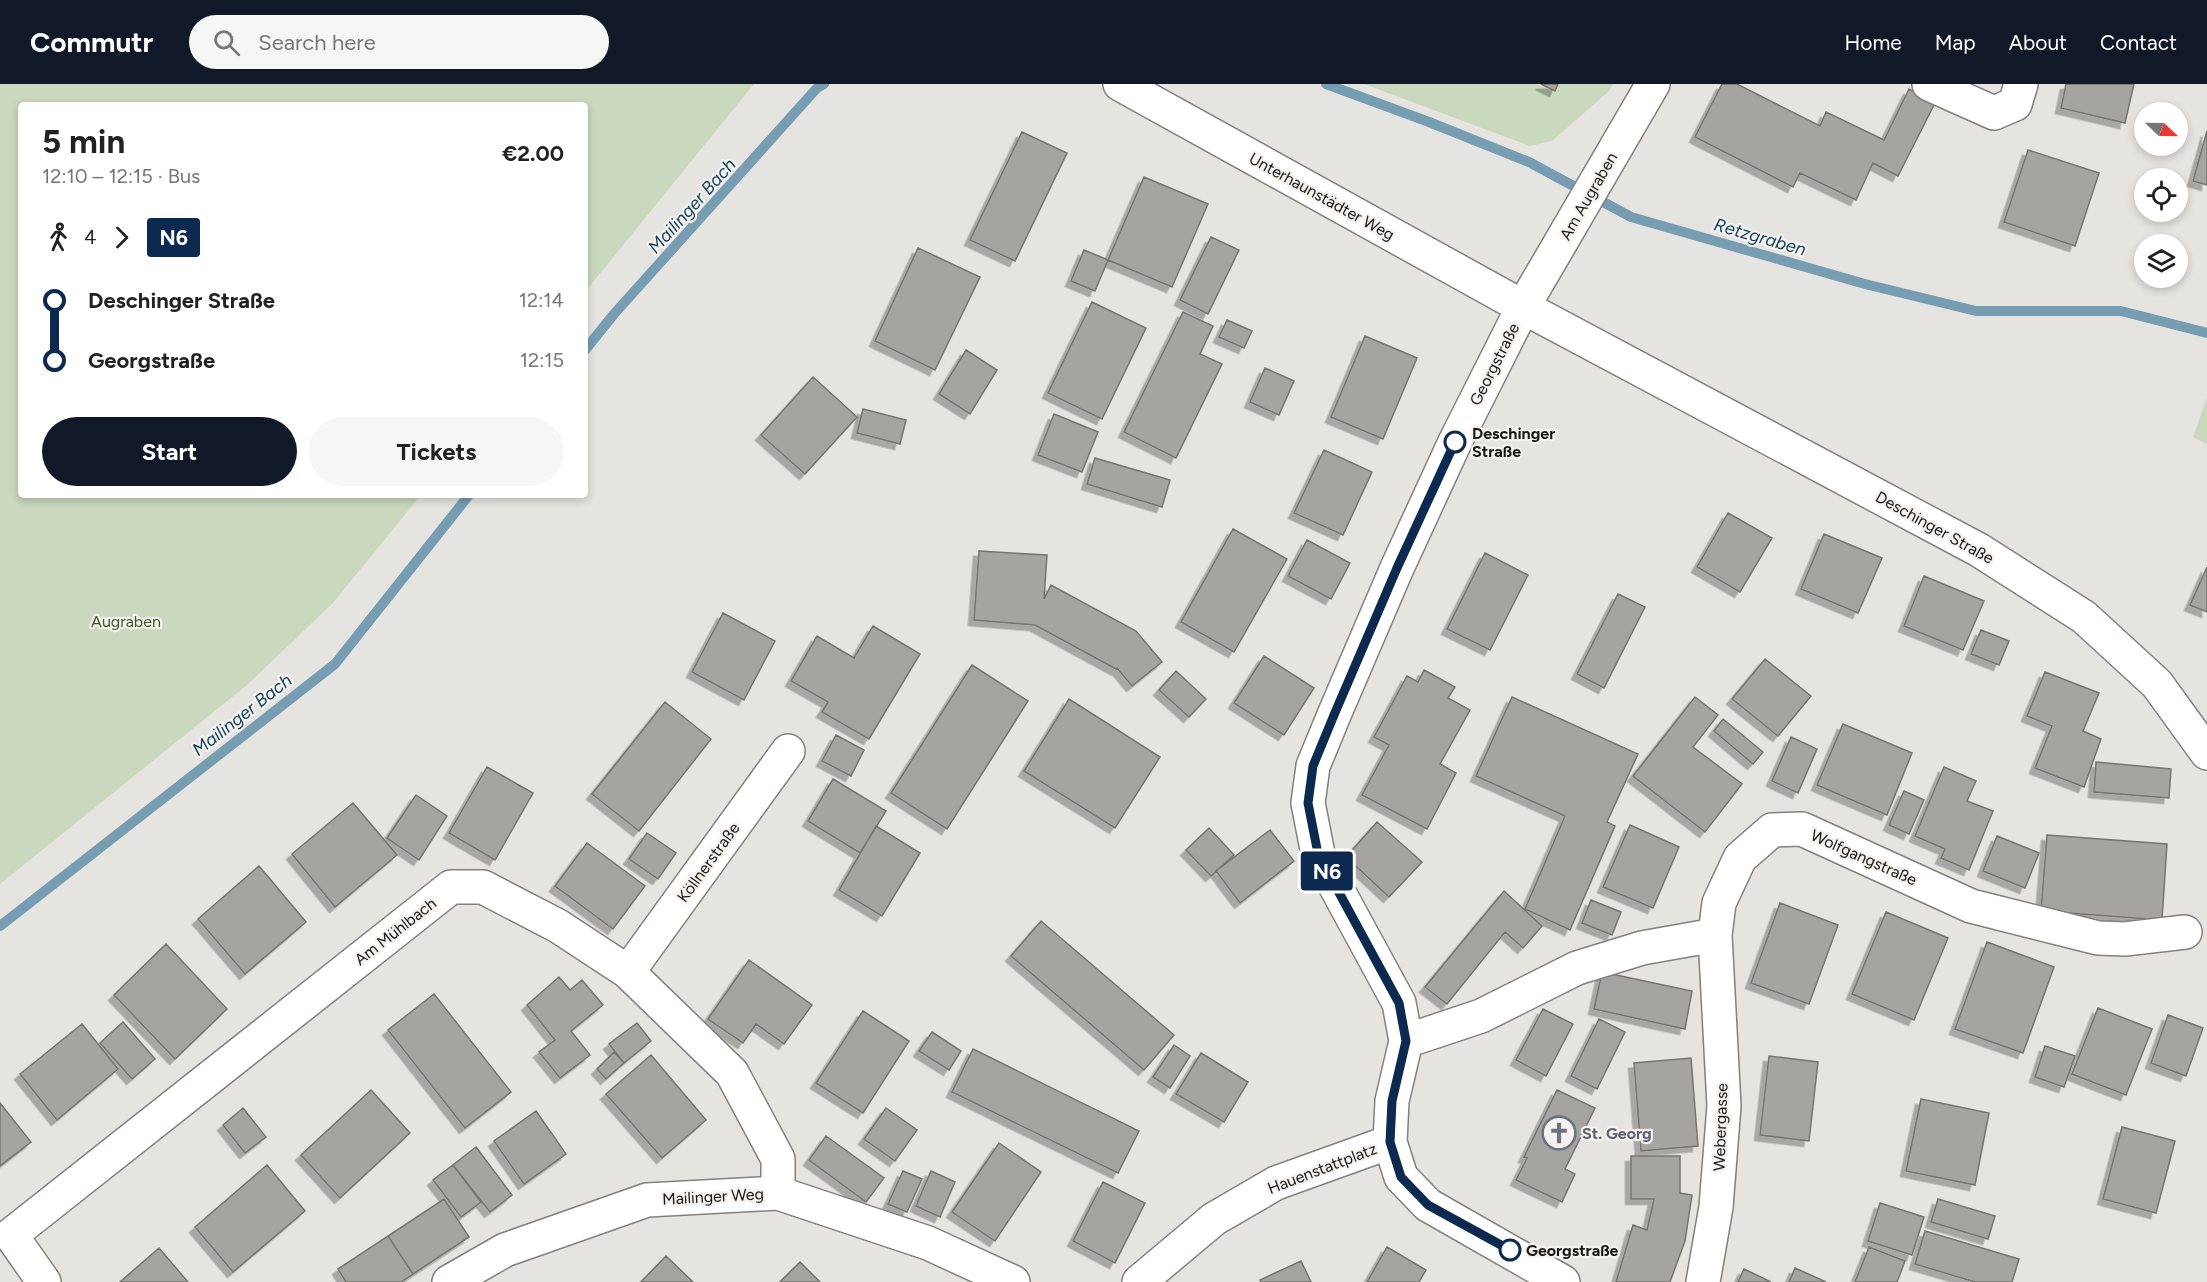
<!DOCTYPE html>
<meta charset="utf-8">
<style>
:root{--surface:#fff;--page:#f6f6f6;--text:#222;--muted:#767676;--accent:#111827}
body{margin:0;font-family:Figtree,sans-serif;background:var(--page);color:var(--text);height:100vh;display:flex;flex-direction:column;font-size:22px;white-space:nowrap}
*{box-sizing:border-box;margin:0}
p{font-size:20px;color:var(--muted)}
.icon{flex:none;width:33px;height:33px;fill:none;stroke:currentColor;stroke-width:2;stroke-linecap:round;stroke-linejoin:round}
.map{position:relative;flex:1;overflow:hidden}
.details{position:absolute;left:18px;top:18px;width:570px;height:396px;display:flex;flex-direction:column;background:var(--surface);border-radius:6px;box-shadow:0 3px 9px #0003}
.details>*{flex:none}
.badge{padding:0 12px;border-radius:4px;font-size:21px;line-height:39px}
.needle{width:39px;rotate:112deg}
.tools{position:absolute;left:2134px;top:18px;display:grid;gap:12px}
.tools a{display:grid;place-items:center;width:54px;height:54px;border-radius:50%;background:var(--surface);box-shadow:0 3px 9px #0003;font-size:30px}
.map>.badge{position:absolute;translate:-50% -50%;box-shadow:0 0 0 3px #fff}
.legs{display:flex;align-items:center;gap:9px;height:66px;padding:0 24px;font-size:20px}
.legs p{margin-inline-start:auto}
.headline{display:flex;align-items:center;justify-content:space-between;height:102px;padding:0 24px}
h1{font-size:33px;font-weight:700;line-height:45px}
.primary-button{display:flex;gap:12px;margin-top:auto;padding:12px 24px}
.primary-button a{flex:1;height:69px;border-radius:36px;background:var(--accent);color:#fff;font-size:24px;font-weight:700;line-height:69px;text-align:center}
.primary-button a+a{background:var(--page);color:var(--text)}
ul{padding:0 24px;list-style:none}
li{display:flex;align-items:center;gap:21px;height:60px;font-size:22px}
li i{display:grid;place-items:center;width:9px;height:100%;margin:0 8px;background:currentColor}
li i::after{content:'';width:15px;height:15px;margin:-8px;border:4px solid;border-radius:50%;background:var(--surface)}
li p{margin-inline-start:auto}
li:first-child i{background:linear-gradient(#0000 50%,currentColor 0)}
li:last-child i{background:linear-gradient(currentColor 50%,#0000 0)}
header{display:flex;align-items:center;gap:36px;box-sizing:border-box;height:84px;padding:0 30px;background:var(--accent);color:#fff}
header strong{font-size:28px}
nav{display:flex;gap:33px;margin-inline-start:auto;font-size:21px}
.search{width:420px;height:54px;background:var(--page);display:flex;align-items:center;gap:15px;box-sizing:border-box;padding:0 21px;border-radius:33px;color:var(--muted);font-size:22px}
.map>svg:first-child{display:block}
.green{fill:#cad8be}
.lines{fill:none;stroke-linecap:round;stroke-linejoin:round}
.stream{stroke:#779db3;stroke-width:10}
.building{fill:#a6a4a1;stroke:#777572;stroke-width:1.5;filter:url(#shadow)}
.minor-casing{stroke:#83807e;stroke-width:36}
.minor{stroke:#fff;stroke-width:33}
.line-1-casing{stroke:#fff;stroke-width:14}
.line-1{stroke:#0c294f;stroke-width:9}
.stop-1-dot{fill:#fff;stroke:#0c294f;stroke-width:3}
.labels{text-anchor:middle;stroke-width:4.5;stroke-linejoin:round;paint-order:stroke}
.street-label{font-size:16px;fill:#181716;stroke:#f4f1ee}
.stop-label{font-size:16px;font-weight:bold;fill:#181716;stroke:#f4f1ee;text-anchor:start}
.park-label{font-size:16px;fill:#3f5722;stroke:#f4f1ee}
.worship-label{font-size:16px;font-weight:bold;fill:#5b616d;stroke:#f4f1ee;text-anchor:start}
.water-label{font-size:18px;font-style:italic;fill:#12445c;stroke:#f4f1ee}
</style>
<header>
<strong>Commutr</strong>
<div class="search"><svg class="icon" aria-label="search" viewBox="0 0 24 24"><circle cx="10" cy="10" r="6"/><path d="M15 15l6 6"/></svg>Search here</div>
<nav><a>Home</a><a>Map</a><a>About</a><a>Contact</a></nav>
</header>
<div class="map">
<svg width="2207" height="1198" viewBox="0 0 2207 1198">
<defs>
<filter id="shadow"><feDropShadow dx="-5.5" dy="5.5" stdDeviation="0" flood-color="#0004"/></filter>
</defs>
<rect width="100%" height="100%" fill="#e6e4e1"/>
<path class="green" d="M0,0h754l-169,208v-187h-564v390h400l-89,109 -85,81 -247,199z
M1364,0h249l-4,7 -57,50 -22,5z
M2207,314v46l-14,-7z"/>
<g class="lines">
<path class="stream" d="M1326,0l103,38 100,40 102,55 234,67 111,27h145l86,22
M585,266l29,-36 203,-226 7,-4
M0,842l335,-262 134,-169"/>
</g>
<path class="building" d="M1541,0h17l-3,7z
M1722,0h15l83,42 6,-14 58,28 25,-51 26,14 -37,73 -25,-13 -17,37 -56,-27 -7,14 -98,-50z
M2066,0h68l-9,39 -64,-15z
M2207,47v54l-14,-4z
M1022,48l45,21 -52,108 -45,-21z
M2028,66l71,23 -24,73 -71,-24z
M1144,93l64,27 -36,83 -64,-27z
M1211,153l28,13 -31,64 -28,-14z
M918,164l62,29 -45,93 -60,-29z
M1084,166l24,10 -13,31 -24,-10z
M1092,218l54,26 -44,91 -54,-26z
M1183,228l30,14 -13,28 22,10 -46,94 -52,-26z
M1227,236l25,11 -8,17 -25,-11z
M1365,252l52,22 -34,81 -52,-22z
M966,266l31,20 -27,44 -31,-20z
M1265,284l29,13 -15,34 -29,-13z
M813,293l44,40 -52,57 -44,-39z
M863,325l43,11 -6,24 -43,-11z
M1054,330l44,18 -16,40 -44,-17z
M1324,366l48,22 -29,63 -49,-22z
M1095,374l75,22 -8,27 -75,-23z
M1728,429l44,25 -32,54 -43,-25z
M1233,445l54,30 -53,93 -53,-30z
M1824,450l58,24 -24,55 -57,-24z
M1307,456l43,23 -19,36 -43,-23z
M979,467l68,4 -3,44 7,-14 85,46 26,31 -30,24 -15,-18 -1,1 -81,-44 -61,-5z
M1485,469l43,22 -38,75 -43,-21z
M2207,483v45l-17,-7z
M1924,492l60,25 -21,49 -59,-24z
M1618,510l27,13 -41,81 -27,-14z
M723,529l52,28 -31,59 -52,-28z
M873,542l47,28 -51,85 -47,-27 6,-10 -37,-21 26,-45 37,22z
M1981,546l28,11 -10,24 -28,-11z
M1264,572l50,32 -30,47 -50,-32z
M1765,575l46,37 -33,40 -46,-37z
M972,581l56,36 -81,128 -56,-36z
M1424,586l31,17 -7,11 22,12 -30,54 16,9 -29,56 -65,-34 27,-50 -15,-8 33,-61 11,6z
M1176,587l30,28 -17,18 -30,-27z
M2045,588l54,21 -16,38 18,8 -17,48 -49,-19 17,-42 -25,-10z
M1512,613l126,57 -31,68 8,4 -45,104 -45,-21 40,-93 -89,-40z
M1695,613l23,18 -25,32 49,37 -37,48 -72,-56z
M1069,615l91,58 -45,71 -91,-57z
M665,618l46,37 -72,92 -47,-37z
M1723,635l40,33 -10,12 -39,-33z
M1843,640l69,29 -25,62 -70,-30z
M836,651l28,15 -13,26 -29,-15z
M1791,653l26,12 -19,44 -26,-12z
M2096,678l75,7 -2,29 -75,-6z
M487,683l46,26 -38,67 -46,-27z
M1944,683l32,14 -9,20 26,10 -24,59 -28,-12 4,-9 -30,-13z
M833,695l53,32 -26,42 -52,-32z
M1904,707l20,9 -15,34 -20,-9z
M416,711l31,21 -28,44 -32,-22z
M353,719l44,52 -62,52 -43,-53z
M1377,738l45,40 -33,35 -43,-40z
M1630,741l49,22 -26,61 -50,-21z
M876,742l44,27 -38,63 -43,-26z
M1209,744l25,27 -23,21 -25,-26z
M1270,746l24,31 -54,42 -24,-32z
M647,749l29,20 -18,26 -29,-20z
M2047,751l120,9 -5,76 -121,-9z
M1997,752l42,17 -14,35 -42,-17z
M587,759l58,43 -32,43 -58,-43z
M259,782l47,56 -61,52 -47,-55z
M1504,807l38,35 -19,22 -18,-16 -58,72 -22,-17z
M1591,816l30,12 -9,23 -30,-12z
M1780,819l58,22 -29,79 -58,-21z
M1886,828l62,26 -34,82 -62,-26z
M1041,837l133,114 -30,35 -133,-114z
M1987,858l67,25 -31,86 -68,-24z
M166,860l61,65 -52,50 -61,-64z
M749,876l63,45 -28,39 -28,-20 -13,19 -35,-24z
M1602,888l90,19 -7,38 -91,-20z
M559,893l11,13 12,-10 21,25 -32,26 19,24 -30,23 -21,-26 16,-12 -28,-35z
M434,910l77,98 -46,36 -77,-98z
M2098,924l54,21 -26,66 -54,-21z
M1543,925l30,15 -27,52 -30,-16z
M863,927l46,30 -46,72 -47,-30z
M2168,931l35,13 -17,48 -35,-13z
M1599,935l26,13 -28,57 -26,-13z
M123,938l32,37 -23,20 -32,-36z
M637,939l14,18 -27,22 -15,-19z
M82,940l36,45 -61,51 -37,-46z
M932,948l29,19 -12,19 -30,-19z
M1174,961l16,11 -20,32 -17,-11z
M2045,962l30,10 -11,31 -29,-10z
M973,965l166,82 -21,42 -166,-81z
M614,968l10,11 -18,16 -9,-10z
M1201,969l47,29 -24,40 -48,-28z
M651,971l55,65 -44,38 -56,-64z
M1769,972l49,6 -9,79 -49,-6z
M1691,974l7,88 -57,5 -7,-88z
M371,1006l39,43 -70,65 -39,-43z
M1557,1006l38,18 -30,61 10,5 -13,28 -46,-22 11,-22 -3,-1z
M1921,1015l68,14 -14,72 -69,-14z
M0,1019l31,39 -31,24z
M243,1024l23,29 -21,16 -22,-28z
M886,1024l31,22 -22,31 -31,-22z
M536,1027l30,43 -42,30 -30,-43z
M2122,1043l53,14 -19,72 -53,-14z
M826,1052l58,42 -18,24 -57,-42z
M999,1059l42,29 -46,69 -43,-29z
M476,1063l36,48 -22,17 -37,-47z
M1631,1072h49v37l12,2 -7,46 -15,41h-54l17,-57 14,5 7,-31h-23z
M267,1081l38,46 -72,61 -38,-45z
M453,1081l28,37 -20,15 -28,-37z
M903,1087l19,8 -15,33 -19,-8z
M931,1087l24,11 -15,35 -24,-11z
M1103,1098l42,21 -30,60 -42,-22z
M444,1115l25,38 -56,37 -25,-38z
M1938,1115l57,17 -7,23 -57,-17z
M1880,1119l44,14 -12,38 -44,-14z
M1925,1147l94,28 -7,23h-37l-60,-18z
M388,1152l25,38 -12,8h-55l-8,-13z
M1387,1163l39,23 -7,12h-52z
M1869,1163l36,14 -8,21h-42z
M159,1164l29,34h-68z
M666,1172l27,26h-52z
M1301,1177l10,21h-50l-1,-2z
M800,1178l20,20h-40z
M1795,1184l31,14h-37z
M1744,1185l27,13h-33z"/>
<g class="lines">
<g class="minor-casing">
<path id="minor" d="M1120,0l403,223 456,243 105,67 73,67 50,69
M1929,0l65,29 21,-9 6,-20
M628,888l160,-221
M1406,957l75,-25 96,-48 65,-20 73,-13 4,-32 21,-45 32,-28 30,-1 169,77 127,32 27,1 60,-7
M44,1198l-33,-47 440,-348h32l75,39 70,46 104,101 46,86v34
M449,1198l56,-32 142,-50 131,-7 150,50 85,39
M1139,1198l75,-63 62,-36 114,-41
M1563,1198l-135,-77 -27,-28 -11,-35 2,-41 14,-60 -7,-38 -81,-149 -10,-51 5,-37 21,-51 63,-147 58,-126 68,-135 130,-223
M1703,1198l13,-75 8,-101 -9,-171"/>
</g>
<use href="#minor" class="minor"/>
</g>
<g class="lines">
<g class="line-1-casing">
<path id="line-1" d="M1455,358l-58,126 -63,147 -21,51 -5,37 10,51 81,149 7,38 -14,60 -2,41 11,35 27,28 82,45"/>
</g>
<use href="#line-1" class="line-1"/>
</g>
<defs>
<g id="church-ring" transform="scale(1.725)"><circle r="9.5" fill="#f4f1ee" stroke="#6b7280" stroke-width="1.5"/><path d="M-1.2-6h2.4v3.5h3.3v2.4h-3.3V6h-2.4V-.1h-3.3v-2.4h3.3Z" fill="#6b7280"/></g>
</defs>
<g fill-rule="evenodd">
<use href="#church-ring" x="1559" y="1049"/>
</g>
<g class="stop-1-dot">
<circle cx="1455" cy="358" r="10"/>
<circle cx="1510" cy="1166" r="10"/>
</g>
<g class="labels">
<g class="street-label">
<text transform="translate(1322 112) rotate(29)" y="6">Unterhaunstädter Weg</text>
<text transform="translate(1588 112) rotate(-60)" y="6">Am Augraben</text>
<text transform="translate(1494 280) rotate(-63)" y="6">Georgstraße</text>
<text transform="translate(1935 443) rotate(29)" y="6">Deschinger Straße</text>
<text transform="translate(1864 773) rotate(24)" y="6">Wolfgangstraße</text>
<text transform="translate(708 778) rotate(-54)" y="6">Köllnerstraße</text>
<text transform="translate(395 847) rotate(-38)" y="6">Am Mühlbach</text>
<text transform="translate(1720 1043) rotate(-88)" y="6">Webergasse</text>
<text transform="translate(1322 1084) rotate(-21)" y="6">Hauenstattplatz</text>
<text transform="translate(713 1112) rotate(-3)" y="6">Mailinger Weg</text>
</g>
<g class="stop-label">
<text x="1472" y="355">Deschinger<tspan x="1472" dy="18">Straße</tspan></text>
<text x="1526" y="1172">Georgstraße</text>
</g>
<g class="park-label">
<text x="126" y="543">Augraben</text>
</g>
<g class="worship-label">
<text x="1582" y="1055">St. Georg</text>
</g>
<g class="water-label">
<text transform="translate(692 122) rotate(-48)" y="6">Mailinger Bach</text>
<text transform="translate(1760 153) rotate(16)" y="6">Retzgraben</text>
<text transform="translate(242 631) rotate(-38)" y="6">Mailinger Bach</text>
</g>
</g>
</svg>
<div class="tools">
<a><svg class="needle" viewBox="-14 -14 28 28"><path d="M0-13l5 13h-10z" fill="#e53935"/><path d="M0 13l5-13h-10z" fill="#767676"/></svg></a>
<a><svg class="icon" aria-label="locate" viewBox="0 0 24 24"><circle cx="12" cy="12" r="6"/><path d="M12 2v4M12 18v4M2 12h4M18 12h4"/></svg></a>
<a><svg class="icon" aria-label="layers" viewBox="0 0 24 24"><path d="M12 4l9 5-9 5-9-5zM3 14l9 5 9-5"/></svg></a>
</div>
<b class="badge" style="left:1327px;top:787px;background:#0c294f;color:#fff">N6</b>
<section class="details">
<div class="headline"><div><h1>5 min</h1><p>12:10 – 12:15 · Bus</p></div><b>€2.00</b></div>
<div class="legs"><svg class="icon" aria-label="walk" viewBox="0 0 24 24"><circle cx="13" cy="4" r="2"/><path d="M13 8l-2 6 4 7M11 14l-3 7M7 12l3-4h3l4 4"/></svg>4<svg class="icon" aria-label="forward" viewBox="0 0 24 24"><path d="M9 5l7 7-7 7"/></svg><b class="badge" style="background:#0c294f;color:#fff">N6</b></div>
<ul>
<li><i style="color:#0c294f"></i><b>Deschinger Straße</b><p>12:14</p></li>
<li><i style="color:#0c294f"></i><b>Georgstraße</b><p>12:15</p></li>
</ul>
<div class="primary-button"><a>Start</a><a>Tickets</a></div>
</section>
</div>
